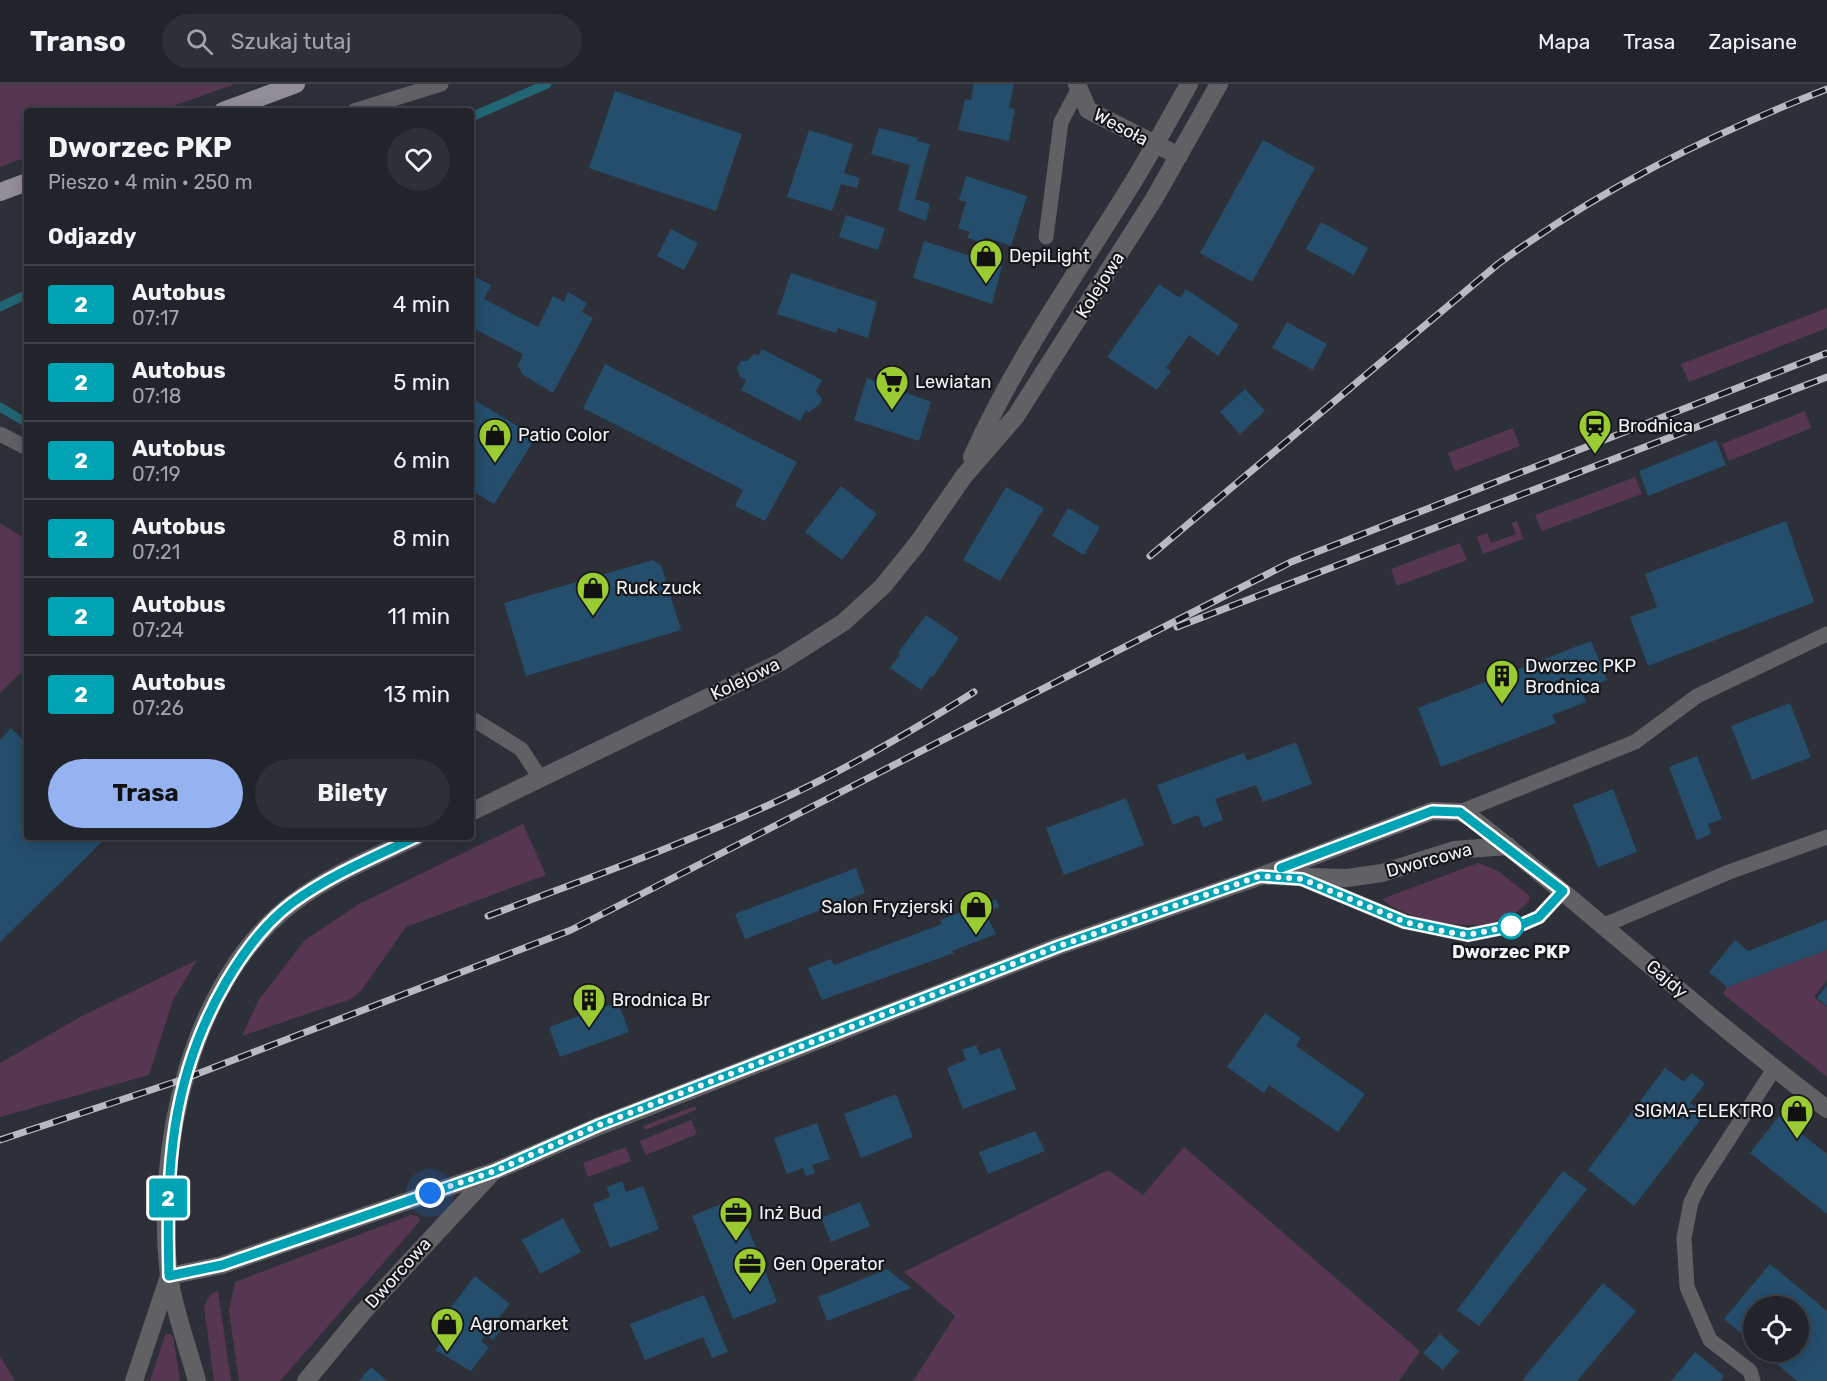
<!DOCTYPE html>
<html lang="pl">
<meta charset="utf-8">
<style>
:root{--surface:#22242b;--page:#2e3037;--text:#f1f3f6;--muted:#a2a4a9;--line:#3f4147;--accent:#95b2f1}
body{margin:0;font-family:Rubik,sans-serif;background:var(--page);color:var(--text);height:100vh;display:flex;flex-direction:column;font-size:22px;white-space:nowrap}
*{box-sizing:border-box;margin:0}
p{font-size:20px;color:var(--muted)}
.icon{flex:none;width:33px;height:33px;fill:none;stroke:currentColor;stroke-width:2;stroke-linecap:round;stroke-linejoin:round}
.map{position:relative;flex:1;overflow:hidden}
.details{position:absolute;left:24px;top:24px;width:450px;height:732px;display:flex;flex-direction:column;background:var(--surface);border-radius:6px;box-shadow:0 3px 15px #0003,0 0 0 2px var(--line)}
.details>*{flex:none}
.badge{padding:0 12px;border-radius:4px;font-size:21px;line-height:39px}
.tools{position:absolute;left:1743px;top:1212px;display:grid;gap:12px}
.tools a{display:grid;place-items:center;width:66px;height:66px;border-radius:50%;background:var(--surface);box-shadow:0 3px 15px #0003,0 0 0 2px var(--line);font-size:30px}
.you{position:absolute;width:30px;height:30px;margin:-15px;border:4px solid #fff;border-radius:50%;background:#1a73e8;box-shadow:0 0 0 9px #1a73e833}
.map>.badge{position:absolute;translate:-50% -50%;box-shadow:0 0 0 3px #fff}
h2{padding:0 24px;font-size:22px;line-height:54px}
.round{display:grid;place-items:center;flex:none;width:63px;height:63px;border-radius:32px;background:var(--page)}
.head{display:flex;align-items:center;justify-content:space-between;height:102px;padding:0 24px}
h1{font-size:28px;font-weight:700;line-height:45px}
.cta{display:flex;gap:12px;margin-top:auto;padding:12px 24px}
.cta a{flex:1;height:69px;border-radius:36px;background:var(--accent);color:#111;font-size:24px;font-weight:700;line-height:69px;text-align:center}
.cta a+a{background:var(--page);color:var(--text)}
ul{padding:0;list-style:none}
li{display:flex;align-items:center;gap:18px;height:78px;padding:0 24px;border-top:2px solid var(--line)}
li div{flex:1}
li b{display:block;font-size:22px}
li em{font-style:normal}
li .badge{min-width:66px;font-weight:700;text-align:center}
header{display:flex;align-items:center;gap:36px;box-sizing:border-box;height:84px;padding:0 30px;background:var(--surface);border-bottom:2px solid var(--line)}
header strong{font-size:28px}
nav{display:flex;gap:33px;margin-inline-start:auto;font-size:21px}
.search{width:420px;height:54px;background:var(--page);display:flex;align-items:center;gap:15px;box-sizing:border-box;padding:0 21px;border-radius:33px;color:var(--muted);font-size:22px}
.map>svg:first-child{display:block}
.green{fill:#573652}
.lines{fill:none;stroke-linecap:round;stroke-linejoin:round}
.stream{stroke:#226573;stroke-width:9}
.building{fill:#254d6c}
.service{stroke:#616064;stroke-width:15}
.minor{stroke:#616064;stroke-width:18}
.tertiary{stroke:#616064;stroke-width:18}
.primary{stroke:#928e97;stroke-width:18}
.rail-casing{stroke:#b8bac1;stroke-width:7}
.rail{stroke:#17181c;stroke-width:4.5;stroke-dasharray:14;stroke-linecap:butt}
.line-casing{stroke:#fff;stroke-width:14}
.line{stroke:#00a3b4;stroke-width:9}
.walk{stroke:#f2f4fa;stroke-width:6;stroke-dasharray:0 10.8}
.stop-dot{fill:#fff;stroke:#00a3b4;stroke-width:3}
.labels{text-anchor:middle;stroke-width:4.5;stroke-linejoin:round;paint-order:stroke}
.street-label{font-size:18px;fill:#f2f4fa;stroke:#17181c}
.poi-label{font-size:18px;fill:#f2f4fa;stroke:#17181c;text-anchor:start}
.stop-label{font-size:18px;font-weight:bold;fill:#f2f4fa;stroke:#17181c}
</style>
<header>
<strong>Transo</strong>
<div class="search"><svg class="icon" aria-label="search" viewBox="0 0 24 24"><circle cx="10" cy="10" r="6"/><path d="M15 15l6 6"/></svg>Szukaj tutaj</div>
<nav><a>Mapa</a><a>Trasa</a><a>Zapisane</a></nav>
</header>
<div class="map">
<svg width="1827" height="1297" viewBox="0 0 1827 1297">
<rect width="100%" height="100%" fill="#2d3039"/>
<path class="green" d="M0,0h235l-76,27h-132v46l-27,10z
M1827,224v20l-138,54 -8,-18z
M1805,327l6,17 -82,33 -7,-17z
M1513,344l7,18 -65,25 -7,-18z
M1635,393l7,17 -100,37 -7,-16z
M1517,437l6,18 -40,15 -6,-17 10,-4 4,10 25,-9 -4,-11z
M0,439l27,17v127l-27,26z
M1460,459l7,17 -70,26 -6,-17z
M523,740l23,51 -140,52 -45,64 -10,8 -109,37 16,-35 47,-61 54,-36z
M1478,779l20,8 31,24v6c-8,8 -16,15 -26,19 -31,12 -97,1 -121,-21z
M1827,866v30l-13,17 13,10v70l-104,-83 4,-7z
M197,876l-24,40 -24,75 -149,42v-54l82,-47z
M695,1022l1,4 -51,20 -2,-4z
M691,1036l6,14 -51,21 -6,-14z
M626,1063l5,14 -43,16 -5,-14z
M1184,1063l236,204 -21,30h-486l42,-65 -51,-44 204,-102 35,25z
M411,1131l7,1 2,5 -140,160h-41l-10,-70 6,-29z
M218,1207l13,90h-17l-10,-75 6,-11z
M170,1250l3,2 7,45h-30l15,-46z
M0,1272l15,25h-15z"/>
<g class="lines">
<path class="stream" d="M471,33l76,-33
M0,223l27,-13
M0,323l27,16"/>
</g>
<path class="building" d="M974,0h40l-5,24 6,1 -6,32 -51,-11 7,-31 6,1z
M615,7l127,43 -26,77 -127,-43z
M879,44l39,10 -1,3 13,3 -15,55 15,5 -4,17 -28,-11 12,-45 -39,-11z
M809,46l44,14 -9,29 16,5 -3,10 -16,-4 -9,27 -45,-14z
M1263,56l52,28 -63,114 -52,-29z
M966,92l61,20 -16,50 -25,-9 -2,6 -17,-5 3,-6 -12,-4 8,-26 -7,-2z
M846,131l39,13 -7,22 -39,-13z
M1321,138l47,26 -14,27 -48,-26z
M671,145l27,14 -14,27 -27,-14z
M924,157l78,25 -10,38 -79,-26z
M791,189l86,29 -9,36 -30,-10 -2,5 -59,-19z
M471,191l20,10 -7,14 54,28 15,-31 11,6 4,-10 19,11 -5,9 11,6 -40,75 -31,-19 -4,-9 5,-11 -52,-27z
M1159,200l21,14 6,-9 53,36 -21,31 -29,-21 -23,33 5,3 -14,19 -50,-33z
M1287,238l40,22 -14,26 -41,-22z
M762,265l60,31 -6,11 6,8 -3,6 -10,7 -3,-2 -6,11 -59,-31 5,-10 -6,-3 -3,-9 4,-7h6l7,-7 4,2z
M605,280l192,98 -32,59 -30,-15 8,-16 -160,-82z
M867,294l64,24 -12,39 -65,-21z
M1245,305l20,22 -25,23 -20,-22z
M471,314l65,39 -42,67 -23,-14z
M1716,356l10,25 -78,31 -9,-25z
M841,402l36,28 -35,46 -37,-28z
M1006,403l38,21 -44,73 -37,-21z
M1068,424l32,19 -16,28 -32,-19z
M1786,437l28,81 -166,64 -18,-49 27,-10 -12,-33z
M653,476l8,5 20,65 -155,46 -22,-73z
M926,531l33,23 -26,39 -2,-1 -10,14 -31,-22 10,-14 -2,-1z
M1591,557l16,39 -26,10 5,12 -34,13 4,8 -115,44 -23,-59z
M1790,619l21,54 -59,23 -21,-54z
M11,644l16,16v93h80l-107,105v-202z
M1296,658l16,42 -49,18 -7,-17 -41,14 8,21 -20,8 -5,-13 -25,10 -16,-40 87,-32 3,8z
M1697,672l25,63 -14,5 3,10 -14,6 -28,-73z
M1613,705l24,63 -39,15 -25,-62z
M1126,714l18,47 -80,30 -18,-47z
M856,784l9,25 -120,46 -10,-25z
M996,815l3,8 -14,6 11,21 -44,17 2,2 -132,47 -14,-32 23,-9 3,6 108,-41 -2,-4z
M1827,836v30l-100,37 -18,-15 26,-32 13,11z
M1827,901v21l-10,-8z
M618,918l11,30 -69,25 -11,-30z
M1265,929l36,25 -5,8 69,48 -27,38 -69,-47 -5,8 -37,-26z
M976,961l4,10 20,-7 16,41 -53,20 -16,-41 19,-8 -4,-10z
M1665,984l19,14 7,-9 14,10 -15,20 15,11 -71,92 -46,-36z
M896,1010l17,43 -52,21 -17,-44z
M1779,1032l48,38v60l-77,-61z
M817,1039l13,36 -18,6 3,8 -9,3 -3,-8 -16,6 -13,-36z
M1035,1047l10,20 -57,23 -9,-22z
M1563,1087l24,18 -108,137 -22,-16z
M622,1097l4,11 17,-6 16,43 -49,19 -17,-44 17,-7 -3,-10z
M736,1114l41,104 -44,17 -41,-103z
M860,1118l10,24 -39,16 -10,-24z
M563,1134l18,34 -41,22 -18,-34z
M1770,1180l57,47v70h-30l-34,-29h35v-46h-44v38l-30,-25z
M887,1185l24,19 -84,33 -9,-24z
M475,1192l35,28 -13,16 7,6 -11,14 -7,-5 -5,6 8,6 -18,24 -36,-21 7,-9 -10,-9z
M1603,1199l33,28 -59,70h-52l-2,-2z
M704,1211l24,57 -16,6 -9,-21 -58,23 -15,-36z
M1440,1250l19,17 -16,19 -20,-17z
M1695,1268l29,24 -3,5h-50z
M371,1283l16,14h-28z"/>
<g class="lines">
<path class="service" d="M354,27l87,-27
M1046,153l15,-115 17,-32
M0,350l27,14
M471,634l50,31 20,30
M1460,728l175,-70 62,-46 130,-62
M1302,795l103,43 63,13 55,-11 16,-7 24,-26
M1605,841l124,-53 98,-35
M1753,1297l-3,-10 -40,-31 -23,-53 -3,-49 7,-36 10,-20 73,-113"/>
<path class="minor" d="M1077,0l11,26 91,46
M1268,792l79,2 35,-5 72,-23 54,-4
M169,1192l53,-11 273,-94 104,-45 460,-180 202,-70 171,-65 28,1 12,6c121,95 233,199 355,291
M306,1297l57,-69 128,-138"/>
<path class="tertiary" d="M972,373c43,-96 103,-181 158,-270 21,-34 40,-69 59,-103
M471,728l310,-150 63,-40 39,-36 34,-42 47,-68 52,-60 138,-217 65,-115
M134,1297l35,-105
M197,1297c-9,-34 -23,-70 -28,-105 -15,-123 20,-295 124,-373 37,-28 81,-46 123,-66"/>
<path class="primary" d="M223,27l73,-27
M0,108l27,-10"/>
<g class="rail-casing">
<path id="rail" d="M1150,472l348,-292c102,-75 211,-129 329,-175
M1177,543l650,-250
M488,832c95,-36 191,-70 283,-112 71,-32 138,-71 203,-112
M0,1056l184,-61 387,-149 720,-368 536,-209"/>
</g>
<use href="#rail" class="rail"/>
</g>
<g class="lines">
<g class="line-casing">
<path id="line" d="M416,753c-42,20 -86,38 -124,66 -28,21 -49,50 -66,79 -56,96 -60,187 -57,294l53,-11 273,-94 104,-46 460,-179 201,-70 42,3 103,43 63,13 55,-11 16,-7 24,-26 -103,-79 -28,-1 -151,57"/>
</g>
<use href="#line" class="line"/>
<path class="walk" d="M430,1109l65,-22 104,-46 460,-179 201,-70 42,3 103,43 42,10 21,3 43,-9"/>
</g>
<defs>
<g id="shop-pin" transform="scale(1.725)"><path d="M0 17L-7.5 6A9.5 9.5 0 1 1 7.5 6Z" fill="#9bcb33" stroke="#17181c"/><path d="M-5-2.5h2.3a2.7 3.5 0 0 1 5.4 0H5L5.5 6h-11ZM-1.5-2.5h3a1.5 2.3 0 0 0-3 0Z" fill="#111"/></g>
<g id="supermarket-pin" transform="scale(1.725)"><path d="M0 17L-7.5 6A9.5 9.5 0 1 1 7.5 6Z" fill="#9bcb33" stroke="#17181c"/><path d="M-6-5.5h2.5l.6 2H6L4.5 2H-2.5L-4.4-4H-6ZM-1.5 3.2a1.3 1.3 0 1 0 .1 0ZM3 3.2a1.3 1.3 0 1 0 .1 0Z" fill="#111"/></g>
<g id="station-pin" transform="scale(1.725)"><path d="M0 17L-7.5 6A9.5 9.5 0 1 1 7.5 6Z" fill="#9bcb33" stroke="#17181c"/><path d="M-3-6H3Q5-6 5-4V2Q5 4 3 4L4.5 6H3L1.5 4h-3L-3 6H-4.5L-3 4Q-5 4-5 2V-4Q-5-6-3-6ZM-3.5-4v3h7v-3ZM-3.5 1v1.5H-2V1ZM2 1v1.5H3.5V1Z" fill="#111"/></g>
<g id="building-pin" transform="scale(1.725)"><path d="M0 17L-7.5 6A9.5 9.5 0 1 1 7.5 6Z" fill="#9bcb33" stroke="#17181c"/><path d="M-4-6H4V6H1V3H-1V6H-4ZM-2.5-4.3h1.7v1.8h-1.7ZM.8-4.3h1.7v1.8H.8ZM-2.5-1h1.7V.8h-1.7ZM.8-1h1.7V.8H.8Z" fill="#111"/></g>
<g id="office-pin" transform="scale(1.725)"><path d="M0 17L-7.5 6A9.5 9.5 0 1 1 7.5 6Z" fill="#9bcb33" stroke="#17181c"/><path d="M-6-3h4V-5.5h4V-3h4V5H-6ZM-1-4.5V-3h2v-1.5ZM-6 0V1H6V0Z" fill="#111"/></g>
</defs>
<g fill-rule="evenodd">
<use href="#shop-pin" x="986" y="172"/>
<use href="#supermarket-pin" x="892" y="298"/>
<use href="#station-pin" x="1595" y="342"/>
<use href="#shop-pin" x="495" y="351"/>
<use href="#shop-pin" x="593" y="504"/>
<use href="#building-pin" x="1502" y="592"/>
<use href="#shop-pin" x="976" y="823"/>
<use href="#building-pin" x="589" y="916"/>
<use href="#shop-pin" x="1797" y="1027"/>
<use href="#office-pin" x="736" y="1129"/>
<use href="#office-pin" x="750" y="1180"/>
<use href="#shop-pin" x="447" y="1240"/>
</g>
<circle class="stop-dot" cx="1511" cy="842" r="12"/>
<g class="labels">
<g class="street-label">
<text transform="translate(1121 43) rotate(28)" y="6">Wesoła</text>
<text transform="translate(1100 201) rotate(-58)" y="6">Kolejowa</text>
<text transform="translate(745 595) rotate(-26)" y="6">Kolejowa</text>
<text transform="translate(1429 776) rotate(-15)" y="6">Dworcowa</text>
<text transform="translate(1667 895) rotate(41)" y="6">Gajdy</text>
<text transform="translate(398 1189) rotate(-48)" y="6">Dworcowa</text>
</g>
<g class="poi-label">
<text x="1009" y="178">DepiLight</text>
<text x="915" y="304">Lewiatan</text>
<text x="1618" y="348">Brodnica</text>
<text x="518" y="357">Patio Color</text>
<text x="616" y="510">Ruck zuck</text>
<text x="1525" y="588">Dworzec PKP<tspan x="1525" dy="21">Brodnica</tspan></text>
<text x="953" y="829" text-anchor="end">Salon Fryzjerski</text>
<text x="612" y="922">Brodnica Br</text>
<text x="1774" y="1033" text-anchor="end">SIGMA-ELEKTRO</text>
<text x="759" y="1135">Inż Bud</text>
<text x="773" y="1186">Gen Operator</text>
<text x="470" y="1246">Agromarket</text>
</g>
<g class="stop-label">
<text x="1511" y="874">Dworzec PKP</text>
</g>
</g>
</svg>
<div class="tools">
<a><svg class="icon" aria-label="locate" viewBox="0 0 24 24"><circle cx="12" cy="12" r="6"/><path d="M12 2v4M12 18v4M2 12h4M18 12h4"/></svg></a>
</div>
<div class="you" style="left:430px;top:1109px"></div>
<b class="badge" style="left:168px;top:1114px;background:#00a3b4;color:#fff">2</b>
<section class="details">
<div class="head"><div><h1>Dworzec PKP</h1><p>Pieszo · 4 min · 250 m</p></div><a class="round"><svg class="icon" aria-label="heart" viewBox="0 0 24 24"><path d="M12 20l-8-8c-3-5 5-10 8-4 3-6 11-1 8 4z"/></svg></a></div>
<h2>Odjazdy</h2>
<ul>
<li><span class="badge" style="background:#00a3b4;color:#fff">2</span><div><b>Autobus</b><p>07:17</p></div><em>4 min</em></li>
<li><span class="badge" style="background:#00a3b4;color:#fff">2</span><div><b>Autobus</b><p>07:18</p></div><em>5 min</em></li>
<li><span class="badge" style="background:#00a3b4;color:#fff">2</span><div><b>Autobus</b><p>07:19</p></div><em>6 min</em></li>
<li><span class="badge" style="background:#00a3b4;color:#fff">2</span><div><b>Autobus</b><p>07:21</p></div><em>8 min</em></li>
<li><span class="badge" style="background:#00a3b4;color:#fff">2</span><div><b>Autobus</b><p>07:24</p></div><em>11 min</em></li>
<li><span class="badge" style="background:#00a3b4;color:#fff">2</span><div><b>Autobus</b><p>07:26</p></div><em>13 min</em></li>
</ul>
<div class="cta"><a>Trasa</a><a>Bilety</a></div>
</section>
</div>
